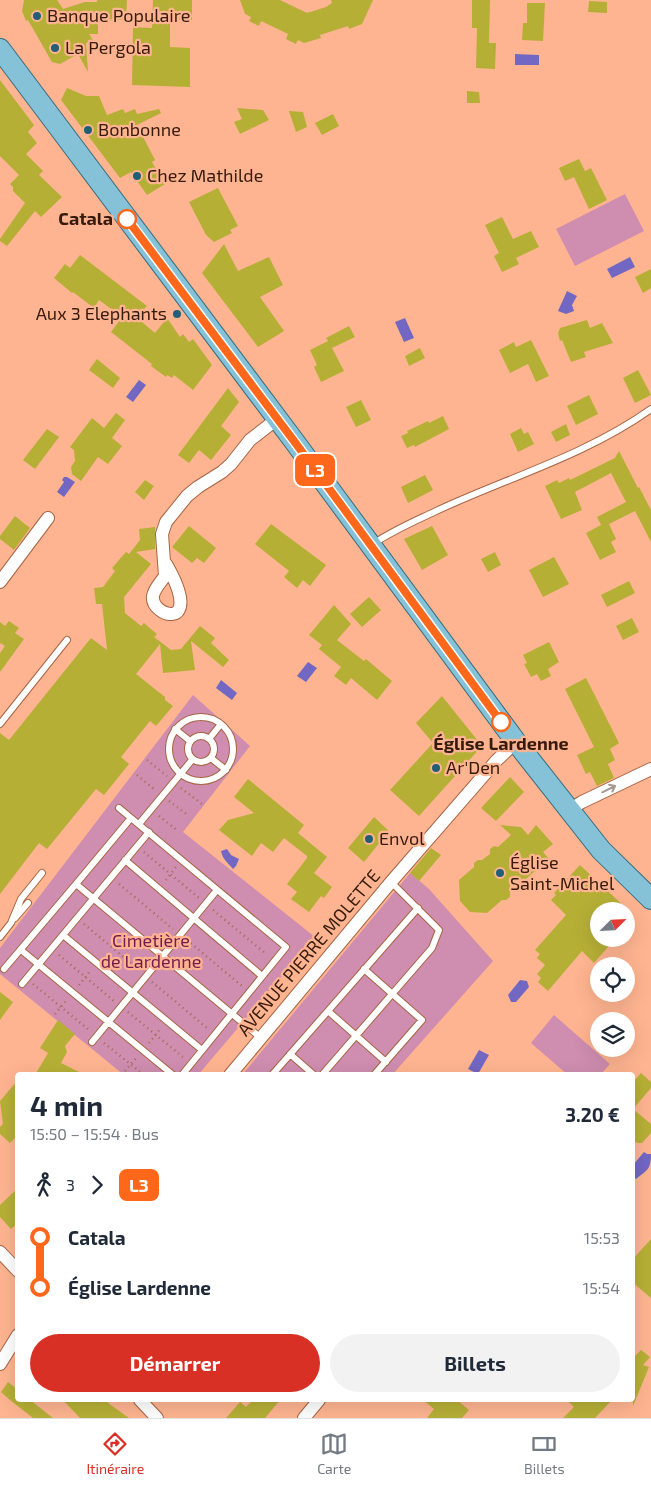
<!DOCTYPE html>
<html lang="fr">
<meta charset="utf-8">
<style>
:root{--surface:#fff;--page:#f2f2f3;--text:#1f2937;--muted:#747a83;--line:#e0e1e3;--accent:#d93025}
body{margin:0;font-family:"Exo 2",sans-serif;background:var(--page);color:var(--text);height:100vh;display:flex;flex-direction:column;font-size:19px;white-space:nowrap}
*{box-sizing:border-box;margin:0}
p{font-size:16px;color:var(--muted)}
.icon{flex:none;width:28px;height:28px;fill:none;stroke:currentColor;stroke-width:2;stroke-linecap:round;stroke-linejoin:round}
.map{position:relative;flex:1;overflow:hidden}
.details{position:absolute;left:15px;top:1072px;width:620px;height:330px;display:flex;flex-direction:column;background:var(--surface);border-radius:5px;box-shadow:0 5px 20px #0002}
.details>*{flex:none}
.badge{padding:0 10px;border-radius:8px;font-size:18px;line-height:32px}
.needle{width:32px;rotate:66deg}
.controls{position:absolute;left:590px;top:902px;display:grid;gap:10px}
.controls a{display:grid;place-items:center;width:45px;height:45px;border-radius:50%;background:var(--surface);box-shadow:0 5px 20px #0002;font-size:25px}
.map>.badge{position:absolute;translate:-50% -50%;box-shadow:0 0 0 2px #fff}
.legs{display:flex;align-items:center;gap:8px;height:55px;padding:0 15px;font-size:16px}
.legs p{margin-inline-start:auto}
.headline{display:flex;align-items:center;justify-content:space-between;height:85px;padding:0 15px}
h1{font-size:28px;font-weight:700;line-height:38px}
.cta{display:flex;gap:10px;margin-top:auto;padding:10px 15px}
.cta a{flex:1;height:58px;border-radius:30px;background:var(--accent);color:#fff;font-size:20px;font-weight:700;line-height:58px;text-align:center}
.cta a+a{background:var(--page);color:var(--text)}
ul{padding:0 15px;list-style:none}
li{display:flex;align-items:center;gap:18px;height:50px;font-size:19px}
li i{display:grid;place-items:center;width:8px;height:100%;margin:0 6px;background:currentColor}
li i::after{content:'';width:12px;height:12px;margin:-6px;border:4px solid;border-radius:50%;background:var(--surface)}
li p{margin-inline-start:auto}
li:first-child i{background:linear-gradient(#0000 50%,currentColor 0)}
li:last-child i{background:linear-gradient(currentColor 50%,#0000 0)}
.menu{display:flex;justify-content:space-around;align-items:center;height:70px;border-top:1px solid var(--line);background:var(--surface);font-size:14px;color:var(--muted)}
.menu a{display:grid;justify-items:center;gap:2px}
.menu .active{color:var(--accent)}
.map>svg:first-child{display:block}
.green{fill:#cf8db0}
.water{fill:#7267c3}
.building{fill:#b6af36}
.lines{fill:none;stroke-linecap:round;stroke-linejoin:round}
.service-casing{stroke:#a76442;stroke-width:8}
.minor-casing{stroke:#a76442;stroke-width:14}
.primary-casing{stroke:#356c7e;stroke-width:22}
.path{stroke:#a16c52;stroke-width:2.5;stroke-dasharray:1 4;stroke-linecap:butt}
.service{stroke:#fff;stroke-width:6}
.minor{stroke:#fff;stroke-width:12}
.primary{stroke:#85c1d7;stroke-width:20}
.oneway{stroke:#a59892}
.line-1-casing{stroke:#fff;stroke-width:11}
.line-1{stroke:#ff671b;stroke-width:8}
.poi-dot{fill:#215f76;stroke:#feb490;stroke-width:2}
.stop-1-dot{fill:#fff;stroke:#ff671b;stroke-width:2.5}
.labels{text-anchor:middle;stroke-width:4.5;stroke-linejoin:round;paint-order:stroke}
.poi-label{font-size:18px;fill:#361a0c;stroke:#feb490;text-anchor:start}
.stop-label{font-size:18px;font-weight:bold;fill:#361a0c;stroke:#feb490;text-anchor:end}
.park-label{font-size:18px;fill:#721a51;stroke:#feb490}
.street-label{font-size:18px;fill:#361a0c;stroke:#feb490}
</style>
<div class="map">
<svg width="651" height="1418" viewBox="0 0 651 1418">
<rect width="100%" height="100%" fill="#feb490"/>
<path class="green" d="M625,194l19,37 -69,35 -19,-37z
M193,695l57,51 -67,86 132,105 -117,138h-74l-124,-101v-26z
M410,873l19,16 64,72 -101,114h-150z
M554,1015l56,49 -10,11h-32l-37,-32z"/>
<path class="water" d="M515,54l24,1v10h-24z
M630,257l5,10 -23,11 -5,-9z
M567,291l10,5 -5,9 2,6 -8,3 -8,-3z
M405,318l9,20 -10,4 -9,-20z
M139,380l7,5 -13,17 -7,-5z
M64,477h3l8,5 -11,15 -7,-5 7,-10 -2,-2z
M308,662l9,6 -11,14 -9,-6z
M221,680l16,13 -5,7 -16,-12z
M227,849l4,6 8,4 -3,7 -3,3c-6,-7 -10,-9 -12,-18z
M520,980l7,1 2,6 -13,15h-5l-3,-7z
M479,1050l10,5 -11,19 -10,-5z
M644,1152l3,2h4c0,16 -4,16 -15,25l-3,-3v-11z"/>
<path class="building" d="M24,0h33l6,9 22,-7h12v-2h30l-1,20 -28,-1v15h-9l4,6 -7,3 2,29 -10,-18 -18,10 -8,-2 -24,-42 -2,1 -4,-10z
M153,0h39v20h-22v27l20,1v39l-58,-2 1,-58 19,1z
M240,0h40l27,13 19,-6 6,-4 -1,-3h42l-11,24 -13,5 -1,-3 -28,9 1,3 -17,5 -6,-3 -2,4 -10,-5 2,-5 -27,-13 -2,5 -10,-5 2,-4 -6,-3z
M472,0h18l-1,43h7l-1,26 -19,-1 1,-40h-5z
M589,1l18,1v11l-19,-1z
M527,3h18l-2,38 -21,-1 1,-17h4z
M0,80l34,45 -6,7 9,11 -11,11 17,17 -4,4 23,22 -21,20 -6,-6 -28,35 -7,-5v-2l25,-36 -12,-12v-4l-3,-3 9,-9 -19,-19z
M67,88l19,8h13l8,19 16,-6 2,4 10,-4 2,5 22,-5 2,4 -24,12 18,35 -3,2 13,22 -18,11 -16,-23 -11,6 -59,-78z
M467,91l12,1 1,11h-13z
M237,108l26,2 6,10 -29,14 -6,-12 8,-3z
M289,111l14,1 4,15 -11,5z
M333,114l6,12 -17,9 -7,-12z
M579,159l6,12 6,-3 16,32 -18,9 -15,-32 -9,4 -6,-13z
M218,188l20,38 -8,4 2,3 -18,9 -8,-7 -17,-33z
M502,217l11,22 18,-8 8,16 -23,11 3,6 -17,8 -8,-16 5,-3 -14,-28z
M224,244l14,27 31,-14 14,28 -23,12 24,34 -26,16 -56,-74z
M80,255l67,51 -11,11 19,16 12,-15 13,19 3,-3 6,8 4,-3 19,26 -19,25 -19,-15 -2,3 -5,-3 -1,2 -15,-11 1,-2 -41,-32 11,-15 -23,-17 -5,8 -21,-16 -1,1 -18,-15 11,-14 5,4z
M651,269v19l-8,5 -8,-16z
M587,320l3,8 12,-5 11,20 -29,9 2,5 -15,5 -9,-22 -2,1 -2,-8 2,-5z
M349,326l6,11 -23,11 12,23 -23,11 -7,-15 3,-2 -7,-15 18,-9 -2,-3z
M531,340l18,36 -13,6 -8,-18 -18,9 -11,-23 15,-8 2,5z
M420,348l5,10 -16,8 -4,-10z
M97,359l23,19 -7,10 -24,-18z
M638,370l13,25 -16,8 -12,-25z
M228,388l11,14 -18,24 10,9 -20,25 -12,-10 -10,13 -11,-8z
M589,395l9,19 -22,11 -9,-19z
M361,400l10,20 -15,7 -10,-20z
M116,413l9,7 -13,18 10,8 -14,18 -10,-7 -17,24 -9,-7 -1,-7 4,-6 -1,-11 -4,-3 22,-29 12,10z
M443,416l6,13 -34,18 -1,-2 -7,3 -6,-12 7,-3 -1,-2 21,-10 1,2z
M566,424l4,11 -14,7 -5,-10z
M521,428l3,6 4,-2 6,12 -16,8 -8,-18z
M47,429l12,8 -24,32 -12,-9z
M619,451l19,37 1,-1 12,23v32l-16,-31 -26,13 7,15 -5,3 5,10 -16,8 -14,-27 15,-8 -4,-8 29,-15 -15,-29 -36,19 7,18 -21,9 -16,-33 12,-6 2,3 10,-5 1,2 45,-22z
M425,475l8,15 -25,13 -7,-16z
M145,480l9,6 -10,14 -9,-8z
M15,516l15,12 -16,22 -14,-11v-3z
M271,524l55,41 -16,21 -7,-6 -6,8 -13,-11 5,-6 -34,-27z
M189,526l27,22 -12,15 -7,-5 -5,5 -20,-16z
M432,526l16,29 -26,15 -18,-31z
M155,527v22l-19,3 15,12 -27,33 1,16 16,13 3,-3 8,7 5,4 -3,3 17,13 10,-1 19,-23 15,12 -4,5 18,17 -6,7 -32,-26 4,29 -32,3 -3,-29 -24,30 29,23v3l8,6 -17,20 -6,-5 -29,36 8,7 -25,31 -8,-6 -49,60 -8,-6 -39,51v-161l9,7 82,-102 16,12 -5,-46h-6l-2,-16 9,-1 12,-16 -3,-3 14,-16 3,2 11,-14 -1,-11z
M495,552l6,13 -13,7 -7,-13z
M554,557l15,27 -26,13 -14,-27z
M629,581l6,12 -28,14 -6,-12z
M369,597l12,13 -19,17 -12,-13z
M334,605l17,19 -14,16 27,21 2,-2 26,22 -15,19 -26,-22 -5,7 -12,-9 7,-9 -22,-18 3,-4 -13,-10z
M632,618l7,14 -16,8 -7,-14z
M9,621l10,7 -4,5 9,6 -24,33v-19l5,-7 -5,-3v-21l5,4z
M549,642l10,20 -11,7 3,7 -10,5 -4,-7 -6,3 -7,-13 3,-1 -4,-8z
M586,678l33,65 -9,6 5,11 -7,4 6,14 -17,8 -7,-14 -4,2 -9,-19 17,-8 -29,-58z
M442,696l40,50 -63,70 -29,-26 43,-47 -17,-20z
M510,777l14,15 -28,29 -15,-13z
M248,779l56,46 -6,8 29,24 -13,16 18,14 -8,11 -3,-2 -12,16 -18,-13 6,-7 -10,-8 20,-26v-2l-23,-18 -11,14 -12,-9 -9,13 -33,-26 9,-10 26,-7 -20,-16z
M374,817l15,14 -25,31 -16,-14z
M500,825l21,2 7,8 8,-10 17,19 -10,8 6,7v4l-3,4 -5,-1 -15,13 -1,8 -15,-2v12l-4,3h-4l-15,13 -17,-1 -10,-11 -1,-21 15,-13v-4l4,-3h4l8,-6v-5l4,-3 4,1 13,-12z
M431,848l10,7 -22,26 -9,-8z
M580,865l49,46h-30v28h16l-21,24 -12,-12 -34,40 -10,-9 3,-4 -4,-4 8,-9 -8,-7 3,-4 -5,-4 31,-35 -15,-15 5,-5 -2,-2z
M0,992l13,10 -13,18z
M58,1020l17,14 -10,12 2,6 -6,11 24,12h-50l13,-22 -8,-5z
M641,1073l10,9v6l-18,21 18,15v9l-9,10h-5l-5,-4v-56z
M18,1080v55l-8,8 -10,-9v-7l3,-3 -3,-23z
M18,1188v35l-7,6 -11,-12v-12z
M651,1239v59l-19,-16v-22z
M641,1350l9,7 -7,8 6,2 -16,39 -1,-47z
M8,1382l10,8v10h12l23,18h-20l-23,-18 -9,-8z
M63,1400h41l25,18h-49z
M253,1400h27l-15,18h-39l14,-16 6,5z
M423,1400h34l12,10 -7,8h-35l7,-9z
M567,1400h45l-17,18h-32l11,-11z"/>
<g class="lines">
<g class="service-casing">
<path id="service" d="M373,544c19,-13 40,-22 61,-32 72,-34 151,-56 217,-103
M169 749a32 32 0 1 1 64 0a32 32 0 1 1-64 0Z
M0,724l67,-84
M175,729l15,12
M188 749a13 13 0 1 1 26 0a13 13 0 1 1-26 0Z
M209,739l12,-15
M211,758l15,12
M131,818l155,129 -104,128
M139,824l53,-64
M125,860l137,116
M76,884l55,-66 -12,-10
M15,918l13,-15
M63,935l139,115
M0,937l11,-14 10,-24 21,-26
M21,950l152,125
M4,969l72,-85 185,154
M364,969l58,51 -48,55
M22,984l127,-152
M328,1011l58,51
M92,1042l125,-152
M290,1054l24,21
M272,1075l146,-167
M322,1075l110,-127 7,-18 -48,-48"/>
</g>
<g class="minor-casing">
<path id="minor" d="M166,564c40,69 -16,53 -13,32 1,-7 8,-14 12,-20l-3,-42 4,-12 21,-26 11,-9 24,-15 9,-8 19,-24 27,-21
M0,582l48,-64
M569,810l13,-8 69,-33
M230,1075l161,-193 106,-122 19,-18
M0,1252l18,19
M0,1364l18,-29
M140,1400l17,18
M304,1418l15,-18"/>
</g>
<g class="primary-casing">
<path id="primary" d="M0,49l294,392 222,301 85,108 50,49"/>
</g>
<path class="path" d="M147,760l20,16
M137,775l18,15
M181,788l21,16
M169,801l20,15
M159,816l19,15
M144,852l55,46
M166,880l10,-13
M119,884l54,45
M213,910l53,44
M84,924l55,46
M187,940l55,46
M59,955l55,46
M152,982l55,46
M33,984l56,46
M79,985l12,-15
M128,1012l56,46
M55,1014l11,-13
M104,1043l40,32
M149,1043l12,-15
M125,1071l12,-14"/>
<use href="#service" class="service"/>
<use href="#minor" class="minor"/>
<use href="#primary" class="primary"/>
</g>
<defs><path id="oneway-shaft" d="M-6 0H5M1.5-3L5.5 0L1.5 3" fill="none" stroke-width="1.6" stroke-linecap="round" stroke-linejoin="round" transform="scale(1.25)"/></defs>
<use class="oneway" href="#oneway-shaft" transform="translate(609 789) rotate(-26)"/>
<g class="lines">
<g class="line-1-casing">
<path id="line-1" d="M127,219l167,222 207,281"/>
</g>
<use href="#line-1" class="line-1"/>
</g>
<g class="poi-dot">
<circle cx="37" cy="16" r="5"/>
<circle cx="55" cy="48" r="5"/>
<circle cx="88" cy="130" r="5"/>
<circle cx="137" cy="176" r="5"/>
<circle cx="177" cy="314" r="5"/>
<circle cx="436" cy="768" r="5"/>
<circle cx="369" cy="839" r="5"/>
<circle cx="500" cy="873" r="5"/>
</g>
<g class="stop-1-dot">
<circle cx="127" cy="219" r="9"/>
<circle cx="501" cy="722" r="9"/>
</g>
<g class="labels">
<g class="poi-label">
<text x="47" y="22">Banque Populaire</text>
<text x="65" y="54">La Pergola</text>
<text x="98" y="136">Bonbonne</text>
<text x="147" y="182">Chez Mathilde</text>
<text x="167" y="320" text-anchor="end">Aux 3 Elephants</text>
<text x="446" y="774">Ar'Den</text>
<text x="379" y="845">Envol</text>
<text x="510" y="869">Église<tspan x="510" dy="21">Saint-Michel</tspan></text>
</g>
<g class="stop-label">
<text x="113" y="225">Catala</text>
<text x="501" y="750" text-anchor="middle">Église Lardenne</text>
</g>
<g class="park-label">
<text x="151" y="947">Cimetière<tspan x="151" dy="21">de Lardenne</tspan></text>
</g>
<g class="street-label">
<text transform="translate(309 953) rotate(-50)" y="6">AVENUE PIERRE MOLETTE</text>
</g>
</g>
</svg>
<div class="controls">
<a><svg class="needle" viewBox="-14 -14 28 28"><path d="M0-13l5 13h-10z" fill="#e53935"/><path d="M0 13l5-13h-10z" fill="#747a83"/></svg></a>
<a><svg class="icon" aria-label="locate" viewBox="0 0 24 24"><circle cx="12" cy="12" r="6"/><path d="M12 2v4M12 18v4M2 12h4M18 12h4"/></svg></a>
<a><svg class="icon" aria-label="layers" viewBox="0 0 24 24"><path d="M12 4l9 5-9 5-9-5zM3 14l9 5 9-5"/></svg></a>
</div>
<b class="badge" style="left:315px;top:470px;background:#ff671b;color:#fff">L3</b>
<section class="details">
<div class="headline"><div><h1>4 min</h1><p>15:50 – 15:54 · Bus</p></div><b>3.20 €</b></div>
<div class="legs"><svg class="icon" aria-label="walk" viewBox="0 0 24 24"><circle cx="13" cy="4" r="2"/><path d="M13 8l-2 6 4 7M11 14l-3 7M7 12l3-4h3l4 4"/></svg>3<svg class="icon" aria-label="forward" viewBox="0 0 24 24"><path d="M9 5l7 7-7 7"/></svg><b class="badge" style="background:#ff671b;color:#fff">L3</b></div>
<ul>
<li><i style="color:#ff671b"></i><b>Catala</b><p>15:53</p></li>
<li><i style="color:#ff671b"></i><b>Église Lardenne</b><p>15:54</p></li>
</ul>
<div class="cta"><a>Démarrer</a><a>Billets</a></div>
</section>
</div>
<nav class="menu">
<a class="active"><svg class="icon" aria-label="directions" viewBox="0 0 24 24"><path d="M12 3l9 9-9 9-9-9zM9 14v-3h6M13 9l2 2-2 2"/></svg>Itinéraire</a>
<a><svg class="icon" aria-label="map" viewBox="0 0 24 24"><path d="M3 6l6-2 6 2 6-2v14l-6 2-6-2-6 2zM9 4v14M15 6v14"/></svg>Carte</a>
<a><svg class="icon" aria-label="tickets" viewBox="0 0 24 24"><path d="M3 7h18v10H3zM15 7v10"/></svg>Billets</a>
</nav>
